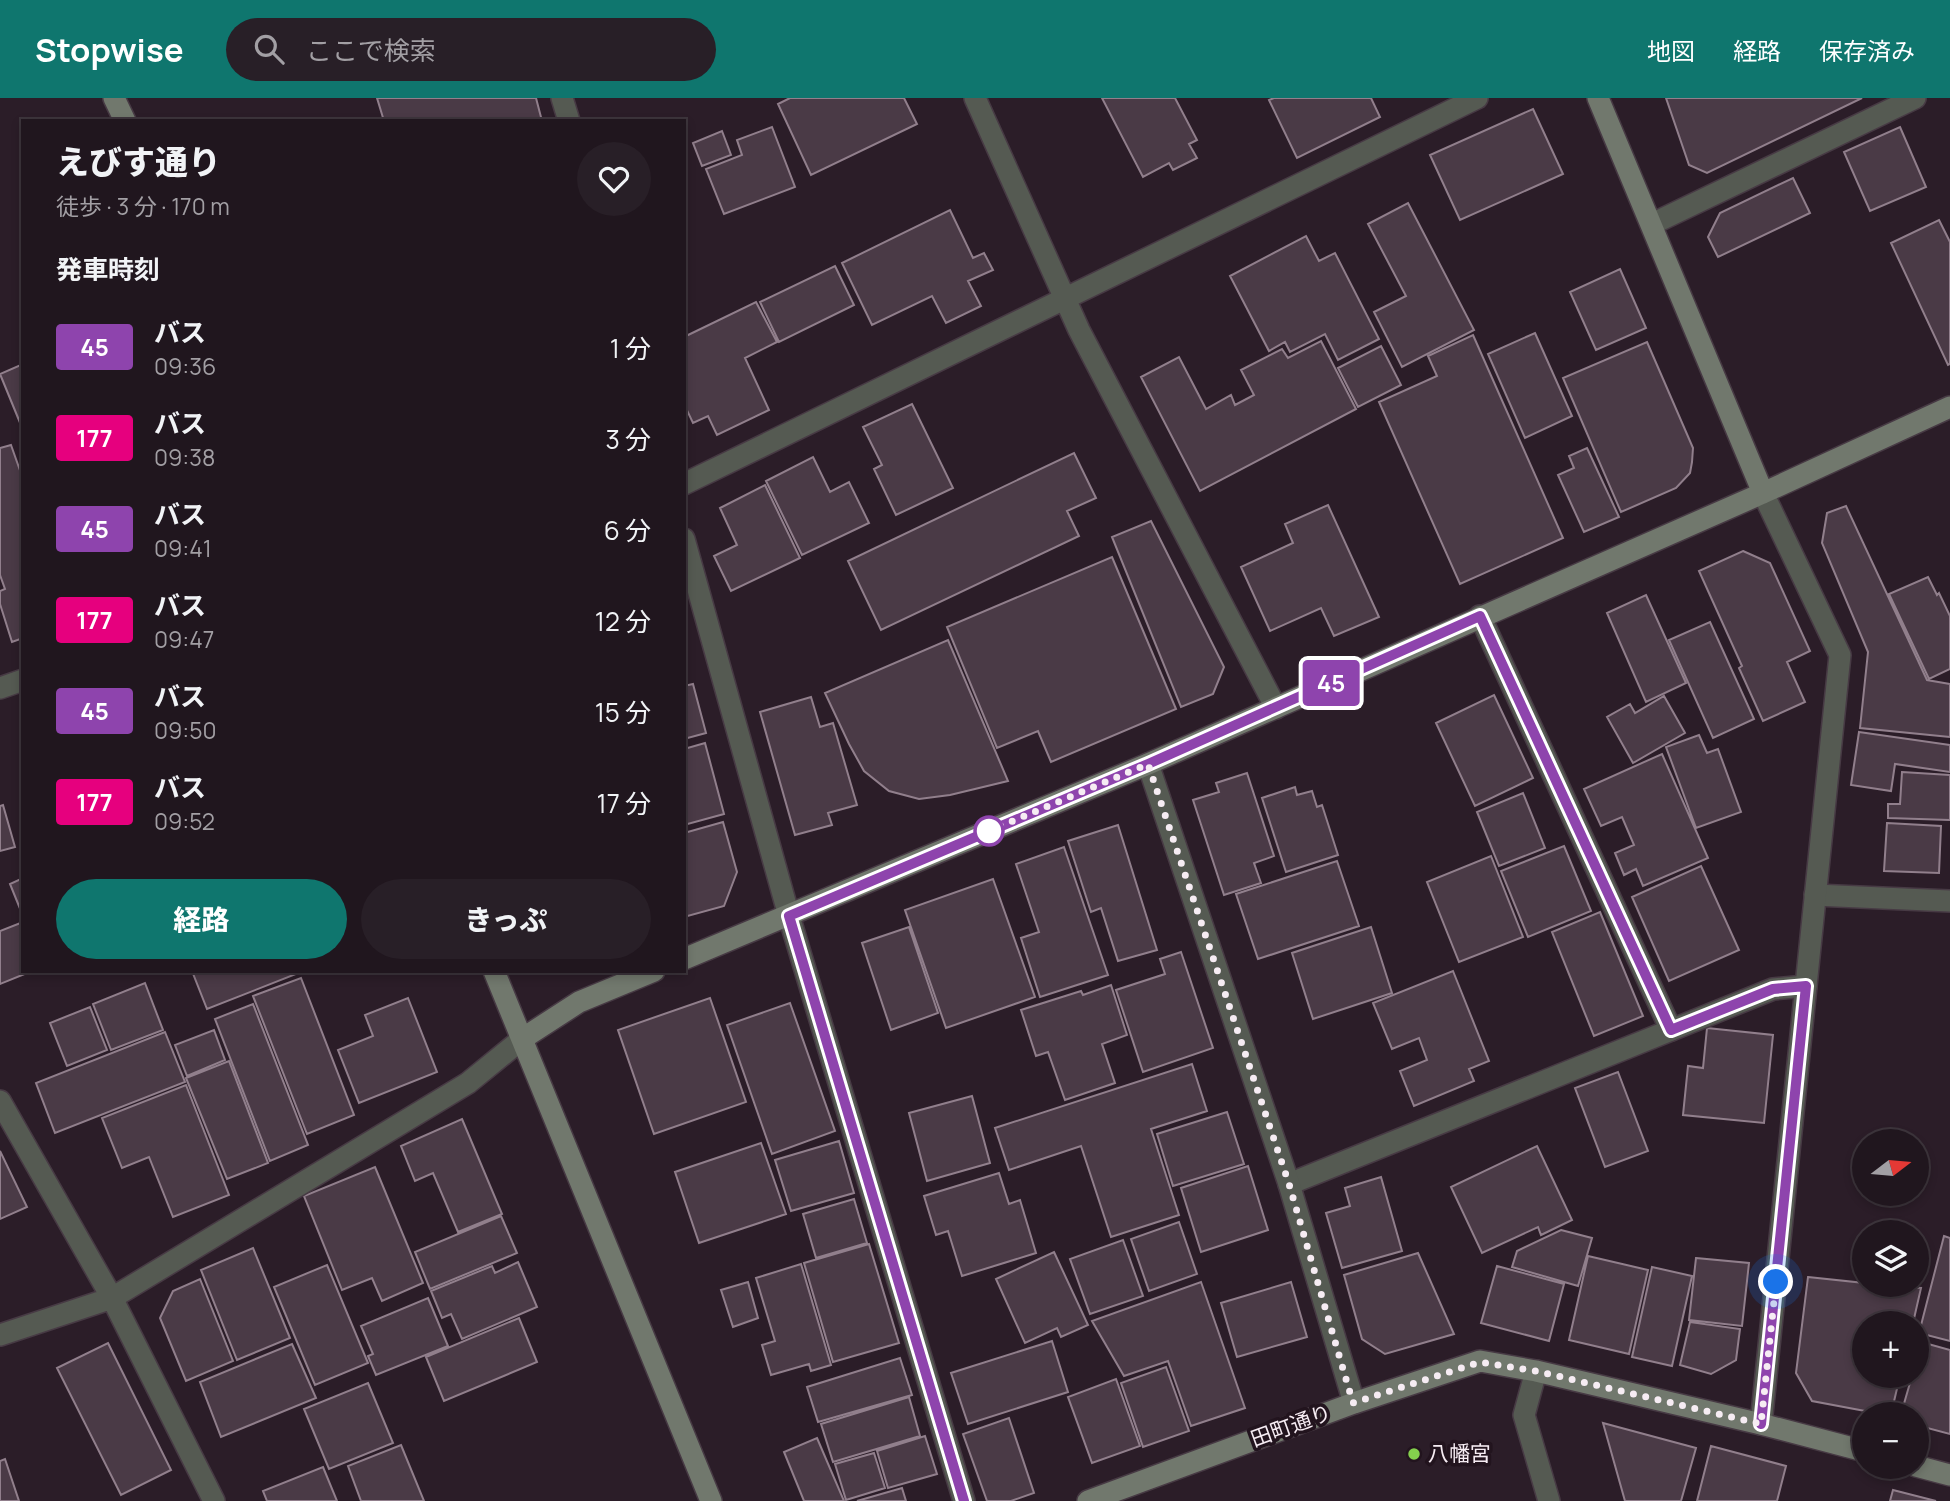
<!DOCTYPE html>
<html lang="ja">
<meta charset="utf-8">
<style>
:root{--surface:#20161e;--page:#281f27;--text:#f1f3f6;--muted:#a29fa4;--line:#3d353c;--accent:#0f766e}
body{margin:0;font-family:Manrope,"Noto Sans JP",sans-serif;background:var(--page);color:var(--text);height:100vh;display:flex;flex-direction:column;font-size:26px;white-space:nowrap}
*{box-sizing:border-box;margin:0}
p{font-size:23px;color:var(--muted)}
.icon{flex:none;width:38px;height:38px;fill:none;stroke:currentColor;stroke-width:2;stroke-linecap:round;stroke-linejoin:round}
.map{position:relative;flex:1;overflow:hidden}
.details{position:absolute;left:21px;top:21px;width:665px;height:854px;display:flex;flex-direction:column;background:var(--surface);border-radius:0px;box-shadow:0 4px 10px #0003,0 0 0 2px var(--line)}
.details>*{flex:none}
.badge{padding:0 14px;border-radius:5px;font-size:24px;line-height:46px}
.needle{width:46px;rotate:74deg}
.fabs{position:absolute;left:1852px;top:1031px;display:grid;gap:14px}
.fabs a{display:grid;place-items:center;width:77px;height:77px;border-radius:50%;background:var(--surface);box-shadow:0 4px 10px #0003,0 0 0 2px var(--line);font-size:35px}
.you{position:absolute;width:35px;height:35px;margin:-18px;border:5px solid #fff;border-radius:50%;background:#1a73e8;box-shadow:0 0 0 10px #1a73e833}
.map>.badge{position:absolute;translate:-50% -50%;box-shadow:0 0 0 4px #fff}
h2{padding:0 35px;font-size:26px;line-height:63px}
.round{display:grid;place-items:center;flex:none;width:74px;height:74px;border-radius:37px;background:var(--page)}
.head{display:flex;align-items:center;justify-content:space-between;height:119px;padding:0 35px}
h1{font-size:33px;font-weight:800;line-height:52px}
.primary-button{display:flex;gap:14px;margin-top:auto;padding:14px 35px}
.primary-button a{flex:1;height:80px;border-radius:42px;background:var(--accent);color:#fff;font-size:28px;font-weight:800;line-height:80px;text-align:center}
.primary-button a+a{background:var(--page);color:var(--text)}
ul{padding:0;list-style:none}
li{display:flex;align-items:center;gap:21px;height:91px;padding:0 35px}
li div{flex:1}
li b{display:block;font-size:26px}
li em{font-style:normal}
li .badge{min-width:77px;font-weight:700;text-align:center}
header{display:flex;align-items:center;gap:42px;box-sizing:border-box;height:98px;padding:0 35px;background:var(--accent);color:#fff}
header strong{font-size:33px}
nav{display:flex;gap:38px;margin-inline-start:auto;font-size:24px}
.search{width:490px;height:63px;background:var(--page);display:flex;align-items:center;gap:18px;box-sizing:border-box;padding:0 24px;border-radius:38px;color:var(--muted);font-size:26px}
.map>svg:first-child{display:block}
.building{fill:#4a3a46;stroke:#917f8c;stroke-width:2}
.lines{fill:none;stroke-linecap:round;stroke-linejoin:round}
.lane-casing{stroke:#473a44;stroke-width:24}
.street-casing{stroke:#473a44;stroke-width:24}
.secondary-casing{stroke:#473a44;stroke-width:24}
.lane{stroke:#555a52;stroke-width:21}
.street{stroke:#555a52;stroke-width:21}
.secondary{stroke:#71786d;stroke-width:21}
.line-casing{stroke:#fff;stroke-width:16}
.line{stroke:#8e44ad;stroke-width:10}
.walk{stroke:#f6ecf3;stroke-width:7;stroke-dasharray:0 12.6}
.stop-dot{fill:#fff;stroke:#8e44ad;stroke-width:3.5}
.poi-dot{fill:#84d04d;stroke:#22141e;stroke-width:2.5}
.labels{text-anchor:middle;stroke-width:7;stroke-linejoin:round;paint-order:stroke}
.street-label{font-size:21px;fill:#f6ecf3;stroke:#22141e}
.poi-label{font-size:21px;fill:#f6ecf3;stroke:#22141e;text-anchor:start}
</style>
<header>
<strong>Stopwise</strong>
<div class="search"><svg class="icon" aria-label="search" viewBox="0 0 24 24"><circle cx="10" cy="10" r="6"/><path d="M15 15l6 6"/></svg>ここで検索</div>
<nav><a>地図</a><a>経路</a><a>保存済み</a></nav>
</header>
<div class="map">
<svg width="1950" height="1403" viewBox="0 0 1950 1403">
<rect width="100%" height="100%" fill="#2b1d28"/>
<path class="building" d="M377,0h159l6,23h-158z
M790,0h114l13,26 -106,51 -33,-71z
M1102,0h73l22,42 -8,4 8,14 -24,12 -4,-7 -26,14z
M1274,0h97l9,19 -83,41 -28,-58z
M1666,0h196l-155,75 -18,-8z
M1533,11l30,65 -103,46 -30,-65z
M772,29l23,60 -71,27 -18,-45 36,-14 -5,-15z
M1900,29l26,60 -56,24 -26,-59z
M722,33l9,24 -29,11 -9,-23z
M1793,80l17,35 -92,44 -10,-20 12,-24z
M1408,105l66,127 -72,37 -28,-55 32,-16 -38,-72z
M950,112l23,48 11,-5 9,17 -25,11 13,25 -35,17 -14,-27 -60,29 -30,-62z
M1939,122l11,22v122l-2,1 -57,-122z
M1306,138l13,25 16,-8 44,86 -41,21 -13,-26 -35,18 -5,-10 -16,9 -39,-75z
M835,168l19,39 -75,37 -19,-40z
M1620,171l26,59 -50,22 -26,-58z
M756,204l21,40 -32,16 24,52 -52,25 -9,-19 -15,7 -9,-19v-67z
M1535,235l37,83 -47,22 -37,-84z
M1473,237l90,203 -103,46 -81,-182 58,-26 -9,-20z
M1321,243l35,68 -156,82 -59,-114 38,-20 27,52 25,-14 4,10 19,-10 -13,-25 41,-21 6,9z
M1647,244l46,106 -1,14 -2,11 -14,15 -55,24 -58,-134z
M1381,248l20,39 -43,22 -20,-39z
M23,266v66l-23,-56z
M912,306l41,84 -57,27 -22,-46 8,-4 -19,-38z
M11,347l12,34v159l-11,4 -12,-38v-13l5,-2 -5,-14v-127z
M1587,350l32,69 -35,15 -26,-57 16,-7 -5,-12z
M1074,355l22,45 -29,13 12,25 -198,94 -33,-69z
M813,359l17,35 19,-10 20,41 -67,32 -36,-74z
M765,387l35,73 -69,33 -17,-35 23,-11 -17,-37z
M1328,407l51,112 -45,19 -13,-28 -51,23 -29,-64 52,-24 -8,-19z
M1846,408l81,174 23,4v53l-90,-9 8,-76 -46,-109 5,-30z
M1151,423l73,146 -11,27 -32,13 -69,-170z
M1743,453l27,12 40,88 -23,11 18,40 -42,19 -24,-53 3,-2 -43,-95z
M1112,459l64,152 -125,53 -13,-31 -41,17 -50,-121z
M1928,479l9,18 2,-2 11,23v53l-21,10 -40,-85z
M1646,497l40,88 -40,19 -39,-89z
M1710,524l44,97 -41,19 -44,-98z
M948,542l60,141 -58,14 -31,4 -30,-8 -25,-20 -15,-27 -24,-51z
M693,586l13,49 -22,6v-53z
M1494,597l39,83 -58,28 -39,-83z
M1664,598l21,37 -52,30 -26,-46 23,-13 5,9z
M811,599l9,30 13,-4 24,82 -29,8 4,12 -37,10 -35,-123z
M1859,634l91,13v27l-55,-8 -4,27 -40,-6z
M1699,637l8,18 11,-4 23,63 -45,16 -30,-81z
M705,645l19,71 -40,11v-76z
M1662,656l46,104 -65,28 -7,-17 -12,6 -9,-22 19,-8 -12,-28 -21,9 -17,-37z
M1902,674l48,3v45l-62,-2v-14h12z
M1247,675l27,83 -20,7 7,20 -37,12 -31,-95 26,-8 -3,-9z
M1295,689l2,8 15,-4 5,16 5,-2 16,50 -52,17 -24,-74z
M1523,695l22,55 -46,18 -22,-54z
M3,707l12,42 -15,4v-45z
M723,724l14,50 -13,34 -40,11v-84z
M1887,725l54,3 -2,47 -55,-2z
M1118,727l39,125 -39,11 -17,-53 -10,4 -23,-71z
M1564,748l27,65 -63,26 -27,-66z
M1064,749l44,128 -68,22 -19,-59 18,-6 -23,-68z
M1491,758l32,81 -64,25 -32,-80z
M1337,763l22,65 -101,33 -22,-65z
M1701,768l38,84 -70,31 -37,-84z
M23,780v38l-13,-32z
M993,781l42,118 -89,31 -41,-118z
M1600,814l43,104 -49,20 -42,-104z
M23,824v49h9l-32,13v-53z
M909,829l29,86 -47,17 -29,-87z
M1371,829l21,66 -79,26 -21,-66z
M1181,854l32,96 -70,24 -27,-82 49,-16 -5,-15z
M192,873h103l1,3 -89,35z
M1453,873l36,90 -20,8 5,12 -60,25 -14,-35 27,-11 -8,-22 -27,11 -19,-46z
M301,880l53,137 -47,19 -54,-138z
M145,885l18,47 -52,20 -18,-46z
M1111,887l16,50 -25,9 13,39 -50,17 -17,-48 -12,4 -15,-46 60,-19 2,4z
M408,900l29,74 -78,31 -21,-53 35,-14 -8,-21z
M710,900l36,104 -92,32 -36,-104z
M790,905l45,128 -63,23 -45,-129z
M253,906l55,141 -38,16 -55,-142z
M90,909l17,43 -40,16 -17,-43z
M1707,930l66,7 -9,88 -81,-8 5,-49 15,2z
M214,932l11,30 -38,16 -12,-31z
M165,934l20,50 -130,51 -19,-50z
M229,963l39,102 -41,16 -41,-101z
M1192,966l15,47 -56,18 28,86 -68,22 -30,-91 -72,24 -14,-42z
M1618,974l30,79 -43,16 -30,-79z
M186,987l43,110 -56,22 -24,-60 -27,11 -20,-50z
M972,998l18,67 -63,18 -18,-68z
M1227,1014l17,52 -71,22 -16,-52z
M462,1021l40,95 -44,18 -25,-59 -18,8 -14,-35z
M839,1043l15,52 -63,18 -16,-51z
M761,1045l25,71 -87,29 -24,-71z
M1537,1048l35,74 -31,15 -3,-8 -56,26 -31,-66z
M0,1053l27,56 -27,12z
M1248,1068l20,64 -67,22 -20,-64z
M375,1069l48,116 -41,18 -10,-23 -30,12 -38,-94z
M999,1075l10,31 11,-4 16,53 -74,23 -14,-45 -12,4 -12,-39z
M1381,1079l21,74 -60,17 -16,-55 24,-7 -5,-18z
M854,1101l13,44 -51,15 -13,-44z
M501,1118l16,37 -87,36 -15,-37z
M1179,1124l18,52 -48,17 -18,-52z
M1561,1132l31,8 -14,48 -66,-19 5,-16z
M1944,1138l6,2v103l-31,-8z
M1123,1142l20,56 -53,18 -20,-55z
M869,1146l30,99 -66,19 -29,-99z
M253,1150l37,90 -53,22 -36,-90z
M1054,1154l34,73 -27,12 -4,-9 -32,15 -29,-64z
M1418,1155l36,81 -69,20 -23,-15 -18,-64z
M1588,1158l60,14 -19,84 -60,-14z
M1696,1160l53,5 -7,63 -53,-6z
M518,1164l19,45 -75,32 -11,-25 -9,4 -11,-27 61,-25 3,7z
M801,1166l30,101 -20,6 -2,-7 -38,11 -9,-30 13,-4 -19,-63z
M327,1167l41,98 -53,22 -41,-98z
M1497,1168l67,18 -15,57 -68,-18z
M1652,1169l40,9 -20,90 -40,-9z
M1808,1179l56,6v1l57,4 -8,35h-49v53h36l-9,38h-10l-69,-13 -16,-28z
M200,1181l33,82 -47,20 -26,-63 13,-27z
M748,1184l10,36 -25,9 -12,-37z
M1201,1184l44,126 -54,18 -23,-65 -44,15 -32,-55z
M1291,1184l16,55 -70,20 -16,-54z
M428,1200l20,48 -72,29 -8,-19 5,-2 -12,-28z
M519,1220l18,44 -93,39 -18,-44z
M1690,1224l50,7 -4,31 -25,14 -31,-9z
M1052,1243l16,51 -100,32 -17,-51z
M1921,1244l29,8v84l-34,-9v-11h-15l11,-38h4v-18z
M108,1245l63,127 -50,25 -64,-127z
M292,1246l24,54 -95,39 -21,-55z
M900,1260l12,37 -94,27 -11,-35z
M1166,1269l23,64 -46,16 -22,-64z
M1116,1281l24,67 -48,17 -24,-66z
M368,1285l25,60 -64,26 -25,-60z
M909,1299l11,39 -87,26 -12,-38z
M1009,1320l25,75 -23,8h-24l-24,-67z
M1603,1325l93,25 -15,53h-56z
M925,1338l12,38 -49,14 -11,-37z
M817,1340l27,63h-40l-20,-49z
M401,1347l23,56h-63l-13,-35z
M1711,1348l75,20 -9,35h-80z
M874,1355l11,35 -39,12 -11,-36z
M5,1361l14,42h-19v-40z
M323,1369l14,34h-70l-4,-10z
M902,1390l4,13h-49z
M1893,1392l43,11h-46z"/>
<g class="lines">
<g class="lane-casing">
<path id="lane" d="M1652,126l263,-126
M1815,797l135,6
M789,818l175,585
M1289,1086l484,-195 33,-3"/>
</g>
<g class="street-casing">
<path id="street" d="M562,0l7,23
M975,0l104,232 197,378
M684,386l793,-386
M684,441l105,377
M1480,518l191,414
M0,590l23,-8
M1148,666l141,420 65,219
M0,1003l112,197 102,203
M0,1237l112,-37 356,-215 54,-44
M1536,1273l-12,44 25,86
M1761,1326l79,-769 -77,-162"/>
</g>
<g class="secondary-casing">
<path id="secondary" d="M114,0l11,23
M1598,0l165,395
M684,861l464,-195 615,-271 187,-86
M494,873l217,530
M522,941l57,-37 75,-31
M1916,1368l34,9
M1088,1403l266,-98 126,-42 56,10 225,53 103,27"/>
</g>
<use href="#lane" class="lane"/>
<use href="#street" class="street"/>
<use href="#secondary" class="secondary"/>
</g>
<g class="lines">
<g class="line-casing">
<path id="line" d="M964,1403l-175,-585 359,-152 332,-148 191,414 102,-41 33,-3 -45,438"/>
</g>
<use href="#line" class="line"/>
<path class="walk" d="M989,733l159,-67 141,420 64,219 127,-41 56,9 225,53 15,-142"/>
</g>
<circle class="stop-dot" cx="989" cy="733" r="14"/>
<circle class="poi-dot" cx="1414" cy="1356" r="7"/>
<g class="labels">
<g class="street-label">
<text transform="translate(1291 1328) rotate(-20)" y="7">田町通り</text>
</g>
<g class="poi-label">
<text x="1428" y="1363">八幡宮</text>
</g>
</g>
</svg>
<div class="fabs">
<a><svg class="needle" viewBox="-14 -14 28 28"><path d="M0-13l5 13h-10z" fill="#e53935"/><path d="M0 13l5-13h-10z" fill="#a29fa4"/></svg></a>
<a><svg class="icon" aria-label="layers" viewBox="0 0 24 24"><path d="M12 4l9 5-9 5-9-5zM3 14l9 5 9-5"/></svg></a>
<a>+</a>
<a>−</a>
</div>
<div class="you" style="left:1776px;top:1184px"></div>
<b class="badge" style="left:1331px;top:585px;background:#8e44ad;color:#fff">45</b>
<section class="details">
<div class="head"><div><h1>えびす通り</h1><p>徒歩 · 3 分 · 170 m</p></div><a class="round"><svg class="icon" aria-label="heart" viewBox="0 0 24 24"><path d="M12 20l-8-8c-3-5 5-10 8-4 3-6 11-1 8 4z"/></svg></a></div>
<h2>発車時刻</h2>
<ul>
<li><span class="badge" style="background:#8e44ad;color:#fff">45</span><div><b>バス</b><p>09:36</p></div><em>1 分</em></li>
<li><span class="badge" style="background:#e6007e;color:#fff">177</span><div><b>バス</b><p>09:38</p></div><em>3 分</em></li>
<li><span class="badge" style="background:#8e44ad;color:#fff">45</span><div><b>バス</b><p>09:41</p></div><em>6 分</em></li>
<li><span class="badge" style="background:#e6007e;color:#fff">177</span><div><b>バス</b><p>09:47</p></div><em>12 分</em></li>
<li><span class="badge" style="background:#8e44ad;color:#fff">45</span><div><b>バス</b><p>09:50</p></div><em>15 分</em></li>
<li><span class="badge" style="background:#e6007e;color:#fff">177</span><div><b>バス</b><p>09:52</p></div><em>17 分</em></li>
</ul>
<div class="primary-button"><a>経路</a><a>きっぷ</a></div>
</section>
</div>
